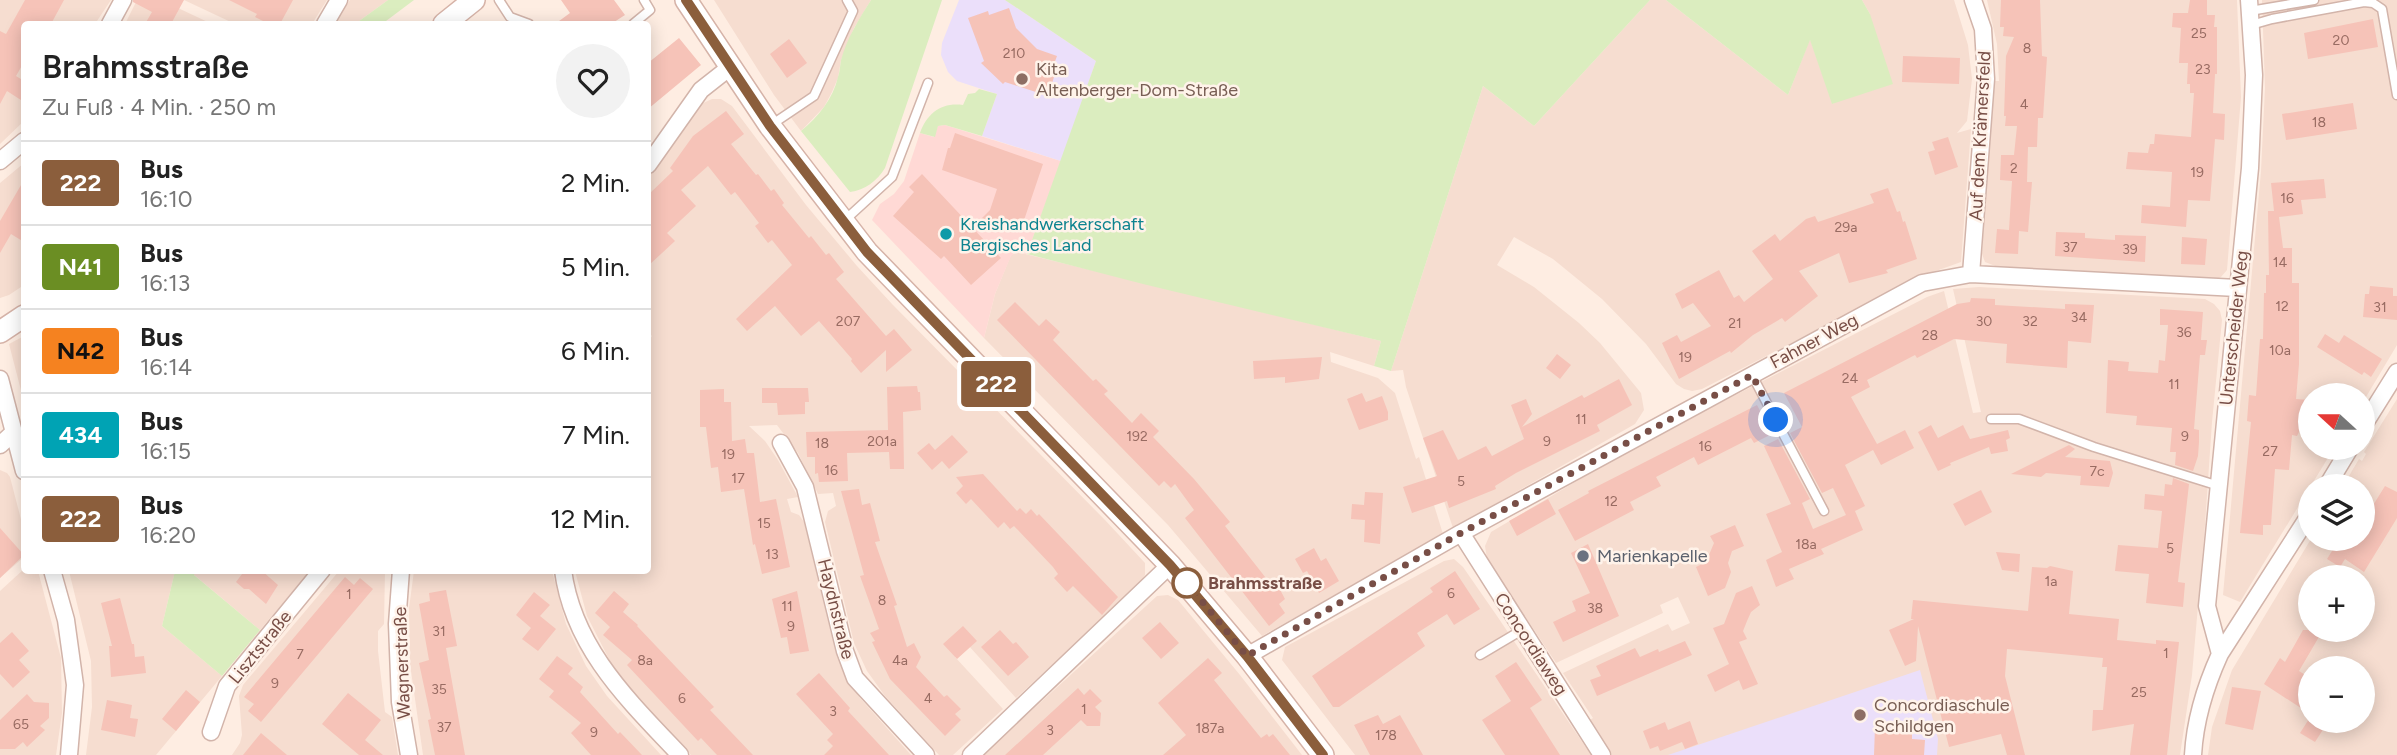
<!DOCTYPE html>
<html lang="de">
<meta charset="utf-8">
<style>
:root{--surface:#fff;--page:#f2f2f2;--text:#222;--muted:#767676;--line:#e0e0e0}
body{margin:0;font-family:Figtree,sans-serif;background:var(--page);color:var(--text);height:100vh;display:flex;flex-direction:column;font-size:26px;white-space:nowrap}
*{box-sizing:border-box;margin:0}
p{font-size:23px;color:var(--muted)}
.icon{flex:none;width:38px;height:38px;fill:none;stroke:currentColor;stroke-width:2;stroke-linecap:round;stroke-linejoin:round}
.map{position:relative;flex:1;overflow:hidden}
.drawer{position:absolute;left:21px;top:21px;width:630px;height:553px;display:flex;flex-direction:column;background:var(--surface);border-radius:7px;box-shadow:0 4px 18px #0003}
.drawer>*{flex:none}
.badge{padding:0 14px;border-radius:5px;font-size:24px;line-height:46px}
.needle{width:46px;rotate:291deg}
.controls{position:absolute;left:2298px;top:383px;display:grid;gap:14px}
.controls a{display:grid;place-items:center;width:77px;height:77px;border-radius:50%;background:var(--surface);box-shadow:0 4px 18px #0003;font-size:35px}
.you{position:absolute;width:35px;height:35px;margin:-18px;border:5px solid #fff;border-radius:50%;background:#1a73e8;box-shadow:0 0 0 10px #1a73e833}
.map>.badge{position:absolute;translate:-50% -50%;box-shadow:0 0 0 4px #fff}
.round{display:grid;place-items:center;flex:none;width:74px;height:74px;border-radius:37px;background:var(--page)}
.head{display:flex;align-items:center;justify-content:space-between;height:119px;padding:0 21px}
h1{font-size:33px;font-weight:600;line-height:52px}
ul{padding:0;list-style:none}
li{display:flex;align-items:center;gap:21px;height:84px;padding:0 21px;border-top:2px solid var(--line)}
li div{flex:1}
li b{display:block;font-size:26px}
li em{font-style:normal}
li .badge{min-width:77px;font-weight:700;text-align:center}
.map>svg:first-child{display:block}
.residential{fill:#f6ddd0;fill-rule:evenodd}
.commercial{fill:#ffd9d5}
.education{fill:#ebdffa}
.green{fill:#dbedbf}
.building{fill:#f6c3b8}
.lines{fill:none;stroke-linecap:round;stroke-linejoin:round}
.service-casing{stroke:#d2b4aa;stroke-width:11}
.minor-casing{stroke:#d2b4aa;stroke-width:19}
.secondary-casing{stroke:#d6b3a8;stroke-width:24}
.service{stroke:#fff;stroke-width:8}
.minor{stroke:#fff;stroke-width:16}
.secondary{stroke:#fff;stroke-width:21}
.line-casing{stroke:#fff;stroke-width:16}
.line{stroke:#8b5e3c;stroke-width:10}
.walk{stroke:#784e46;stroke-width:7;stroke-dasharray:0 12.6}
.education-dot{fill:#8d6e63;stroke:#fff3ea;stroke-width:2.5}
.culture-dot{fill:#0f9aa8;stroke:#fff3ea;stroke-width:2.5}
.worship-dot{fill:#6b7280;stroke:#fff3ea;stroke-width:2.5}
.stop-dot{fill:#fff;stroke:#8b5e3c;stroke-width:3.5}
.labels{text-anchor:middle;stroke-width:5;stroke-linejoin:round;paint-order:stroke}
.number-label{font-size:14px;fill:#986b62}
.education-label{font-size:18px;fill:#785e54;stroke:#fff3ea;text-anchor:start}
.street-label{font-size:18px;fill:#784e46;stroke:#fff3ea}
.culture-label{font-size:18px;fill:#0d838f;stroke:#fff3ea;text-anchor:start}
.worship-label{font-size:18px;fill:#5b616d;stroke:#fff3ea;text-anchor:start}
.stop-label{font-size:18px;font-weight:bold;fill:#784e46;stroke:#fff3ea;text-anchor:start}
</style>
<div class="map">
<svg width="2397" height="755" viewBox="0 0 2397 755">
<rect width="100%" height="100%" fill="#feede2"/>
<path class="residential" d="M0,0h111l-16,24h-71v97l-24,23z
M137,0h24l51,24h-87z
M184,0h143l-15,24h-77z
M350,0h38l-33,24h-21z
M714,0h157l-17,28 -13,32 -3,18 -6,14 -8,15 -23,24 -27,-36z
M1650,0h16l122,95 22,-56 23,65 37,-90 -8,-14h92l14,45 4,34 -5,42 -10,12 14,-4 -10,133 -39,14 -220,113 -10,2 -8,-2 -8,-5 -30,-40 -44,-45 -49,-40 -39,-22 -17,28 37,22 45,36 21,20 41,50 3,17 -9,14 -182,104 -47,-141 -3,-17 -12,1 92,-285 51,40z
M1987,0h250l4,97 -14,173 -6,7 -6,3 -171,-10 -46,-3 -13,-5 -3,-8 10,-173h7l-2,-37z
M2262,0h135v345l-34,57 -1,-6h-52v52h24l-94,154 -17,-7 38,-424 4,-83z
M712,99h9l11,7 74,99 51,61 36,39 212,215 40,43v12l-9,13 -120,110 -48,-53 -13,12 48,52 -50,46h-14l-54,-59 -18,-25 -13,-28 -29,-121 3,-11 8,-5 -3,-13 -15,1 -20,-41 -21,-28 -28,1 16,15 13,19 20,37 -11,2 4,13 8,3 5,7 32,131 9,21 15,24 51,57h-220l-62,-67 -17,-23 -25,-49 -12,-45 73,-1v-228l4,-6 -4,-4v-155l49,-71z
M24,163v122l-15,10 -9,3v-115z
M1017,252l364,89 -7,25 -44,-14 1,10 47,16 17,15 21,66 3,-2 24,77 -181,102 -94,-111 -184,-187 11,-44 16,-39z
M1979,287l226,12 9,5 6,7 2,9 -10,102 -7,103 -13,150 -12,80h-568l-24,-34 5,-3 -30,-45 105,-49 4,7 18,-8 -12,-26 -18,8 3,8 -107,50 -69,-104 -2,-13 6,-14 143,-85 293,-150 17,-6 29,122 8,-1 -28,-123z
M24,336v66l-15,-58z
M2397,399v356h-189l4,-28 20,-57 79,-131h51v-53h-19l16,-27 3,2 4,-7 -2,-2zM2310,578h52v52h-52zM2310,668h52v53h-52z
M0,470l7,3 3,4 14,54v26l-24,21z
M1454,559l9,8 34,49 94,139h-236l-73,-95 3,-13 159,-86z
M24,569l14,2 23,87 1,55 -6,42h-56v-164z
M196,570l114,1 -50,59 -67,-56z
M69,571h106l-13,55 60,50 -66,79h-70l6,-48 -1,-46z
M339,571h46l-1,53 -6,7v20l7,61 7,5 6,38h-166l8,-12 2,-8 -3,-39 4,-11z
M414,571h138l14,53 20,42 21,30 54,59h-238l-13,-91 -1,-56z
M1168,595l10,5 62,75 62,80h-319l174,-159z"/>
<path class="commercial" d="M945,125l116,36 -34,93 -10,-2 -6,4 -16,38 -11,44 -112,-118 8,-16 14,-10 10,-13 16,-48 14,4 4,-11z"/>
<path class="education" d="M959,0h46l91,61 -35,100 -79,-25 15,-42 -40,-13 -9,-9 -7,-17 1,-12z
M1920,670l18,69 -1,16h-269z"/>
<path class="green" d="M388,0h26l-32,24h-27z
M871,0h71l-57,168c-8,13 -20,22 -35,24l-49,-61c17,-14 32,-32 37,-54 2,-6 2,-12 3,-17 6,-22 18,-41 30,-60z
M1005,0h645l-116,126 -51,-40 -92,285 -17,-5 7,-25 -238,-57 -116,-30 69,-193z
M1666,0h196l8,14 23,70 -61,20 -22,-64 -22,55z
M979,89l18,5 -15,42 -37,-11 -7,1 -3,11 -15,-4c7,-20 22,-31 43,-28l5,-11 7,-1z
M196,570l-2,5 66,55 -38,46 -60,-50 13,-55z"/>
<path class="building" d="M25,0h39l-13,24h-27v38l-8,14 8,5v21l-17,-11 -7,13v-73l6,3z
M133,0h51l-13,24h-26l7,-12 -19,-10z
M229,0h64l-13,24h-11l-14,-7 2,-3z
M561,0h53l11,15 -14,9h-56l15,-11z
M2001,0h39l2,56 5,1 -4,61h-5l-1,29h-9l-1,35h5l-4,50 -9,-1 -1,23 -23,-1 2,-24 12,1 3,-49 -12,-1 1,-25h13l3,-29h-12l1,-10h-2l2,-60 8,-19 -11,-1 1,-9h-4z
M2190,0h17v15h8l-1,12h3v47h-2l-2,39 12,1 -1,26 -9,-1 -5,62 -22,-1 -2,27 -45,-4 1,-18 28,2 2,-35 -46,-3 2,-17 20,1 2,-9h4l1,-10 36,3 3,-44h-4v-9h-3l1,-21h-9l2,-35 -9,-1 1,-14h15z
M1009,8l7,20 21,21 20,7 -7,19 4,2 -6,19 -43,-14 -2,2 -22,-21 3,-2 -16,-43 20,-7 1,4z
M2373,19l5,28 -70,12 -4,-26z
M679,38l22,27 -53,44v-46z
M789,39l18,24 -20,15 -17,-24z
M1903,56l57,2 -1,26 -57,-2z
M2353,103l4,26 -71,11 -4,-26z
M726,111l18,23 -13,10 25,31 2,-1 13,17 3,-2 10,14 -2,2 27,33 2,-2 15,19 3,-2 15,19 -8,7 50,57 8,-7 18,21 -26,22v-22l-25,23 -10,-12 1,-2 -33,-38 -18,15 -26,-30 -28,25 -11,-12 56,-54 -20,-25 -4,3 -13,-17 4,-3 -24,-31 -4,3 -23,-29 -27,24 15,16 -29,27 8,8 -27,25v-71l25,-24 -3,-3 23,-32z
M955,133l88,31 -23,68 -39,-13 9,-9 7,-21 -55,-19 6,-22h2z
M1948,137l10,30 -23,8 -7,-23 7,-2 -3,-8z
M922,174l79,84 -30,27 -27,-29 -3,3 -48,-43 21,-24 -5,-5z
M2324,179l2,19 -25,2 2,14 -24,3 4,31h9v35h7v81l-3,35 14,1v26h-8l-5,10 -5,-1 -3,35 -14,-1 -4,56h-8v10l-23,-2 11,-111 -4,-1 2,-26 7,1 4,-57h3l1,-46h2v-18h3l-1,-64h6l-3,-28z
M24,180v62l-13,-8 -11,19v-32z
M1888,188l9,24 3,-1 3,11 2,-1 12,38 -31,11 2,3 -39,10 -10,-30 -40,18 19,25 -33,26 -3,-4 -29,17 -22,18 -1,-2 -51,28 -17,-36 15,-8 4,7 30,-16 -18,-23 -11,6 -7,-15 44,-24 15,28 5,-3 5,7 29,-23 -21,-28 23,-17 5,7 26,-22 9,-3 3,6 56,-19 -4,-9z
M2056,232l29,1v5l30,2v-5l31,1 -1,26 -90,-6z
M2182,237l25,2 -2,26 -24,-1z
M2370,286l23,2v8h4v24l-34,-3 2,-23h4z
M1971,298l24,1v6l70,4v-5l29,1 -3,38 -23,-2 -1,27 -61,-5 1,-19 -53,-5 -37,19 -2,-3 -48,25 3,7 -19,10 26,47 28,-14 9,18 -33,17 -8,-15 -28,15 20,41 -10,5 8,19 -42,19 3,5 -35,15 5,10 -18,8 -10,-27 16,-8 -16,-38 25,-10 -27,-58 14,-7 32,60 -8,4 11,26 33,-14 -13,-27 -11,5 -32,-60 12,-6 -18,-34 173,-89 13,-2z
M1015,302l24,24 7,-7 14,13 -7,8 40,41 3,-2 12,12 -4,3 28,29 9,-10 18,18 -6,6 41,42 36,43 -5,4 48,61 4,-3 8,15 -6,5 6,9 -16,13 -84,-108 9,-8 -19,-26 -4,4 -7,-7 -5,5 -162,-166z
M2160,309l43,3 -2,28h6l-2,15h-5l-6,74 5,1v12l-1,14 -5,15 -18,-6 1,-13h-6l2,-24 -36,-3 1,-9 -31,-3 2,-53 21,2 -1,9 30,2 1,-13 6,1 3,-36h-8z
M2325,334l14,9 5,-8 38,24 -11,18 -7,-5 -2,3 -45,-28z
M1557,354l14,11 -11,14 -14,-11z
M1322,357l-3,22 -34,4v-6l-31,2 -1,-18z
M1619,379l13,26 -35,20 3,6 -84,42 -21,13 1,3 -47,19 -2,-7 -35,12 -9,-26 34,-11 -14,-38 20,-8 15,30 28,-14 6,10 32,-17 -13,-34 15,-6 6,15 -10,13 60,-32 2,3z
M917,386l1,6h2l1,18 -18,2 1,57h-14l-1,-17 -42,1 1,28 -29,1 -1,-9 -3,1v-17h-8l-1,-25 82,-2 -1,-43z
M762,388h46l1,14h-4v12l-27,1 -1,-12h-15z
M724,389v13h7l1,39 13,-2 2,14h7l6,49 16,-3 14,68 -28,7 -7,-30 -2,1 -9,-56 -23,3 -3,-25 -7,1 -5,-41h-6v-37z
M1362,393l4,9 16,-6 6,16v8l-29,10 -12,-31z
M1757,405l15,29 -18,9 -3,-5 -53,27 -4,-8 -38,20 5,9 -31,16 4,8 -59,31 -17,-31 31,-17 -1,-2z
M1931,425l7,13 25,-13 7,14 38,-9 2,8 -4,2 2,11 -17,3 -2,-7 -39,16 1,2 -13,6 -20,-39z
M952,435l16,17 -19,17 -7,-8 -10,9 -15,-17 12,-10 6,7z
M2069,445l6,4 -10,8 45,4 3,12 -4,14 -29,-2 1,-9 -35,-3 -5,4 -30,-3z
M983,474l34,37 3,-3 6,6 5,-5 6,7 2,-2 79,83 -16,18 -29,-29 -6,6 -13,-14 4,-4 -5,-7 -39,-41 -4,3 -6,-7 -6,6 -27,-29 -5,5 -10,-11 7,-7 -7,-9z
M2173,478l16,6 -11,98 7,1 -2,24 -37,-4 3,-29 -34,-3 3,-26 40,3 4,-37 -18,-2 1,-15 19,2 1,-12 7,1z
M2385,486l12,6v26l-33,54 -19,-13 -5,8 -13,-8 10,-16 9,6 6,-10h10v-16z
M859,489l3,16 8,-2 10,38 -5,1 22,63 -3,1 13,41 7,-4 7,14 -5,10 28,30 3,-2 14,14 -6,5 6,6 -16,16 -55,-57 -18,-37 3,-1 -5,-8 9,-4 -19,-53 4,-1 -23,-84z
M1981,490l11,22 -27,14 -12,-22z
M1365,492l18,1 -3,51 -16,-2 1,-22 -14,-1 1,-15 12,1z
M1548,499l8,15 -39,22 -8,-15z
M1735,525l9,21 -12,5 -4,12 3,9 -6,16 -17,8 -12,-29 10,-5 8,-19 -4,-7z
M0,528l24,27 -24,23z
M1588,544l31,72 -56,26 -10,-20 23,-11 -4,-10 18,-8 -19,-40z
M1314,548l7,13 5,-3 13,23 -20,12 -12,-22 -4,2 -8,-14z
M1996,552l24,2 -1,18 -17,-2z
M2050,566l23,5 -4,43 50,5 -2,21 39,4v-4l23,2 -12,113h-37l4,-31 -42,7 1,-21h10l4,-43h-5l1,-9 -96,-9 -2,27 20,79h-18l-6,-21 -52,13 -31,-121 -2,35 -11,5 -16,-36 25,-11h-3l2,-19 115,11 4,-44 15,1z
M245,570h16l17,15 -12,19 -17,-15h-5l-8,-7z
M1455,571l25,38 -26,16 -7,-11 -30,19 8,13 -86,61h-6l-21,-31 121,-84 -3,-4z
M345,577l9,8 6,-7 13,11 -112,133 -13,-11 6,-7 -10,-7z
M1752,586l8,19 -9,7 -4,9 -4,10 4,8 -8,3 19,42 -15,6 -4,-10 -24,12 -8,-17 22,-11 -16,-36 11,-4 12,-31z
M446,590l11,56 -11,2 19,107h-30l-7,-35 3,-1 -12,-56 10,-3 -10,-56 11,-3 -1,-8z
M614,591l15,13 -6,8 15,13 -1,1 77,81 -4,3 43,45h-36l-16,-17 -3,3 -71,-76 5,-5 -29,-25 7,-8 -15,-14z
M797,591l12,60 -19,3 -3,-17 -6,1 -9,-39z
M534,592l16,13 -10,11 16,13 -18,22 -16,-12 9,-11 -15,-13z
M120,598l12,46h2l1,13 9,-1 2,17 -35,4 -2,-31h3l-11,-43z
M1160,622l19,21 -18,16 -19,-21z
M963,626l14,15 -20,18 -14,-15z
M1000,630l13,14 3,-2 13,15 -21,19 -27,-29z
M2303,630h20l-24,41 11,7v36l-46,-30 16,-26 5,4z
M12,632l17,19 -10,9 11,12 -17,16 -13,-14v-31z
M1685,641l7,14 -95,41 -7,-16 11,-4 -5,-10 39,-18 5,9 18,-8 1,3z
M557,656l16,12 -5,6 15,13 -3,5 38,42 2,-2 22,23h-51l-20,-22 10,-10 -32,-26 5,-6 -15,-12z
M1208,658l14,15 -8,7 47,58 6,-4 2,3 4,-3 17,21h-127l23,-20 -28,-32z
M1516,662l26,38 -12,8 30,47h-55l-23,-35 29,-19 -16,-25z
M819,673l31,35 -2,3 41,44h-65l9,-9 -6,-6 6,-6 -37,-40z
M2232,687l29,4 -8,39 -28,-6z
M1078,688l6,7 6,-6 12,12 -7,6 6,6 -1,13h-13l-6,-6 -38,35h-38z
M186,690l14,12 -24,29 -14,-12z
M348,693l33,27 -16,20 18,15h-24l-37,-31z
M27,694l7,8 15,1v15l-9,8 5,4 -18,17 -4,-5 -8,7h-15v-29z
M107,700l25,5 -2,13 8,1 -3,18 -34,-7z
M1378,715l5,9 17,-9 23,40h-53l-16,-30z
M2309,719l15,9 -9,14 -15,-9z
M1690,721l8,23 -13,5 -3,-7 -22,9 -2,-5 -8,3 -7,-18 22,-9 3,8z
M1875,727l37,2v10l13,1 -1,15h-50z
M261,733l26,22h-44z"/>
<g class="lines">
<g class="service-casing">
<path id="service" d="M499,0l11,17 19,7
M2250,11l64,-11
M633,24l17,-14 -6,-10
M2251,25l21,-6 92,-17 9,1 9,6 15,86
M771,125l43,-29 39,-85 -6,-11
M845,220l47,-43 36,-94
M1752,375l72,136
M1991,419h28l75,28 125,39
M1480,655l42,-25"/>
</g>
<g class="minor-casing">
<path id="minor" d="M110,24l13,-24
M325,24l14,-24
M0,161l24,-20
M648,165l53,-75 28,-22
M1971,274l15,-195 -3,-50 -10,-29
M0,379l24,92
M2362,428l35,-56
M781,443l24,44 40,164 10,27 71,77
M0,445l13,-12
M2327,486l23,-38
M1461,533l141,222
M52,570l14,50 9,65 -6,70
M401,570l-4,54 3,78 9,53
M563,570c10,78 66,131 117,185
M2220,654l-13,-48 43,-438 4,-93 -5,-75
M1247,656l214,-123 461,-250 49,-9 266,14
M211,732l16,-46 95,-116
M971,755l199,-190
M2193,755c2,-36 12,-68 27,-101l90,-140"/>
</g>
<g class="secondary-casing">
<path id="secondary" d="M686,0l84,126 97,126 303,313 77,91 76,99
M444,24l30,-24
M0,332l24,-16"/>
</g>
<use href="#service" class="service"/>
<use href="#minor" class="minor"/>
<use href="#secondary" class="secondary"/>
</g>
<g class="lines">
<g class="line-casing">
<path id="line" d="M686,0l84,126 97,126 303,313 77,91 76,99"/>
</g>
<use href="#line" class="line"/>
<path class="walk" d="M1187,583l60,73 214,-123 291,-158 24,45"/>
</g>
<g class="education-dot">
<circle cx="1022" cy="79" r="7"/>
<circle cx="1860" cy="715" r="7"/>
</g>
<circle class="culture-dot" cx="946" cy="234" r="7"/>
<circle class="worship-dot" cx="1583" cy="556" r="7"/>
<circle class="stop-dot" cx="1187" cy="583" r="14"/>
<g class="labels">
<g class="number-label">
<text x="2199" y="38">25</text>
<text x="2341" y="45">20</text>
<text x="2027" y="53">8</text>
<text x="1014" y="58">210</text>
<text x="2203" y="74">23</text>
<text x="2024" y="109">4</text>
<text x="2319" y="127">18</text>
<text x="2014" y="173">2</text>
<text x="2197" y="177">19</text>
<text x="2287" y="203">16</text>
<text x="1846" y="232">29a</text>
<text x="2070" y="252">37</text>
<text x="2130" y="254">39</text>
<text x="2280" y="267">14</text>
<text x="2282" y="311">12</text>
<text x="2380" y="312">31</text>
<text x="2079" y="322">34</text>
<text x="848" y="326">207</text>
<text x="1984" y="326">30</text>
<text x="2030" y="326">32</text>
<text x="1735" y="328">21</text>
<text x="2184" y="337">36</text>
<text x="1930" y="340">28</text>
<text x="2280" y="355">10a</text>
<text x="1685" y="362">19</text>
<text x="1850" y="383">24</text>
<text x="2174" y="389">11</text>
<text x="1581" y="424">11</text>
<text x="1137" y="441">192</text>
<text x="2185" y="441">9</text>
<text x="882" y="446">201a</text>
<text x="1547" y="446">9</text>
<text x="822" y="448">18</text>
<text x="1705" y="451">16</text>
<text x="2270" y="456">27</text>
<text x="728" y="459">19</text>
<text x="831" y="475">16</text>
<text x="2097" y="476">7c</text>
<text x="738" y="483">17</text>
<text x="1461" y="486">5</text>
<text x="1611" y="506">12</text>
<text x="764" y="528">15</text>
<text x="1806" y="549">18a</text>
<text x="2170" y="553">5</text>
<text x="772" y="559">13</text>
<text x="2051" y="586">1a</text>
<text x="1451" y="598">6</text>
<text x="349" y="599">1</text>
<text x="882" y="605">8</text>
<text x="787" y="611">11</text>
<text x="1595" y="613">38</text>
<text x="791" y="631">9</text>
<text x="439" y="636">31</text>
<text x="2166" y="658">1</text>
<text x="300" y="659">7</text>
<text x="645" y="665">8a</text>
<text x="900" y="665">4a</text>
<text x="275" y="688">9</text>
<text x="439" y="694">35</text>
<text x="2139" y="697">25</text>
<text x="682" y="703">6</text>
<text x="928" y="703">4</text>
<text x="1084" y="714">1</text>
<text x="833" y="716">3</text>
<text x="21" y="729">65</text>
<text x="444" y="732">37</text>
<text x="1210" y="733">187a</text>
<text x="1050" y="735">3</text>
<text x="594" y="737">9</text>
<text x="1386" y="740">178</text>
</g>
<g class="education-label">
<text x="1036" y="75">Kita<tspan x="1036" dy="21">Altenberger-Dom-Straße</tspan></text>
<text x="1874" y="711">Concordiaschule<tspan x="1874" dy="21">Schildgen</tspan></text>
</g>
<g class="street-label">
<text transform="translate(1980 136) rotate(-87)" y="6">Auf dem Krämersfeld</text>
<text transform="translate(2234 328) rotate(-84)" y="6">Unterscheider Weg</text>
<text transform="translate(1814 341) rotate(-28)" y="6">Fahner Weg</text>
<text transform="translate(836 609) rotate(76)" y="6">Haydnstraße</text>
<text transform="translate(1531 644) rotate(57)" y="6">Concordiaweg</text>
<text transform="translate(260 647) rotate(-51)" y="6">Lisztstraße</text>
<text transform="translate(402 663) rotate(-92)" y="6">Wagnerstraße</text>
</g>
<g class="culture-label">
<text x="960" y="230">Kreishandwerkerschaft<tspan x="960" dy="21">Bergisches Land</tspan></text>
</g>
<g class="worship-label">
<text x="1597" y="562">Marienkapelle</text>
</g>
<g class="stop-label">
<text x="1208" y="589">Brahmsstraße</text>
</g>
</g>
</svg>
<div class="controls">
<a><svg class="needle" viewBox="-14 -14 28 28"><path d="M0-13l5 13h-10z" fill="#e53935"/><path d="M0 13l5-13h-10z" fill="#767676"/></svg></a>
<a><svg class="icon" aria-label="layers" viewBox="0 0 24 24"><path d="M12 4l9 5-9 5-9-5zM3 14l9 5 9-5"/></svg></a>
<a>+</a>
<a>−</a>
</div>
<div class="you" style="left:1776px;top:420px"></div>
<b class="badge" style="left:996px;top:384px;background:#8b5e3c;color:#fff">222</b>
<section class="drawer">
<div class="head"><div><h1>Brahmsstraße</h1><p>Zu Fuß · 4 Min. · 250 m</p></div><a class="round"><svg class="icon" aria-label="heart" viewBox="0 0 24 24"><path d="M12 20l-8-8c-3-5 5-10 8-4 3-6 11-1 8 4z"/></svg></a></div>
<ul>
<li><span class="badge" style="background:#8b5e3c;color:#fff">222</span><div><b>Bus</b><p>16:10</p></div><em>2 Min.</em></li>
<li><span class="badge" style="background:#6b8e23;color:#fff">N41</span><div><b>Bus</b><p>16:13</p></div><em>5 Min.</em></li>
<li><span class="badge" style="background:#f58220;color:#111">N42</span><div><b>Bus</b><p>16:14</p></div><em>6 Min.</em></li>
<li><span class="badge" style="background:#00a3b4;color:#fff">434</span><div><b>Bus</b><p>16:15</p></div><em>7 Min.</em></li>
<li><span class="badge" style="background:#8b5e3c;color:#fff">222</span><div><b>Bus</b><p>16:20</p></div><em>12 Min.</em></li>
</ul>
</section>
</div>
